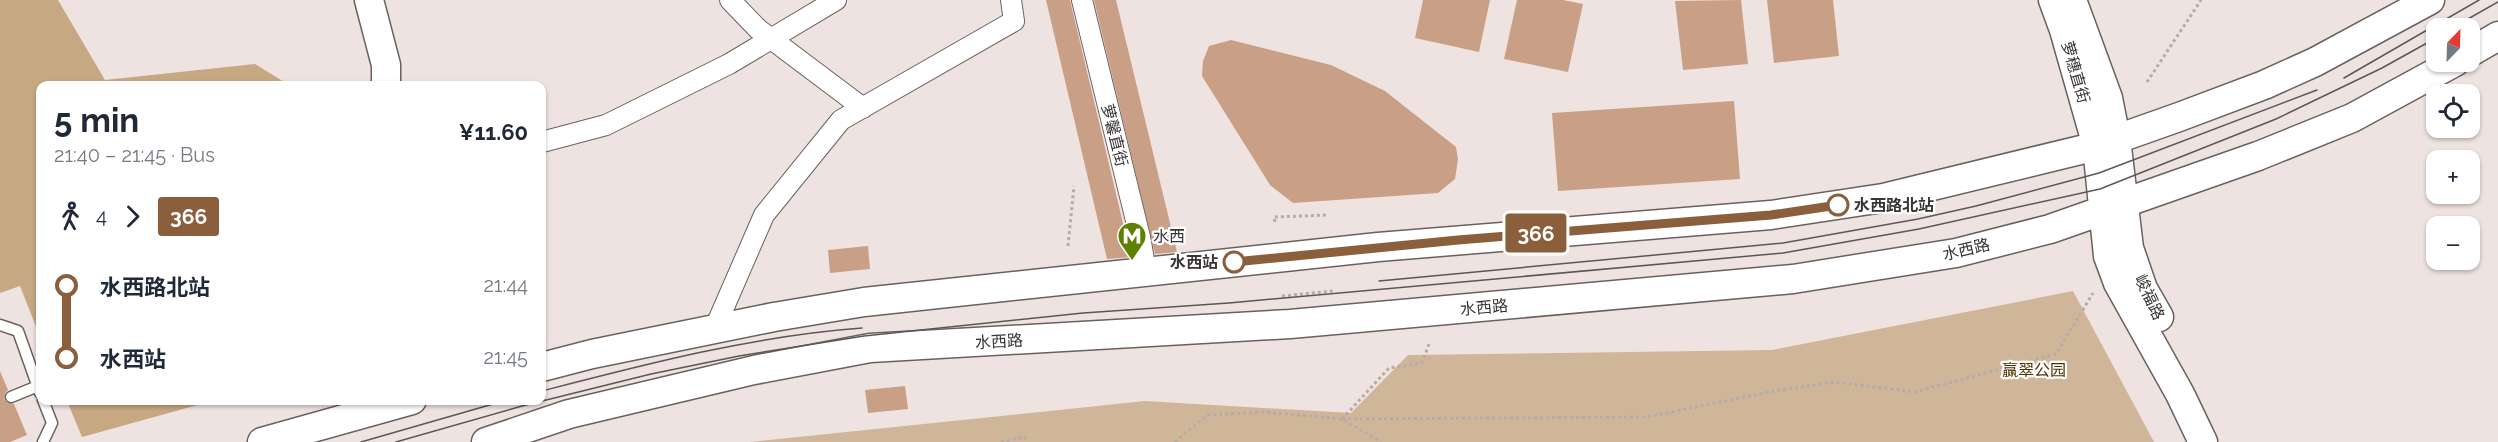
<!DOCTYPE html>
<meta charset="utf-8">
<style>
:root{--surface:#fff;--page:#f2f2f3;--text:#1f2937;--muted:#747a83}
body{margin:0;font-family:Raleway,"Noto Sans SC",sans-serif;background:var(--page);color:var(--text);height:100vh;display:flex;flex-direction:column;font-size:22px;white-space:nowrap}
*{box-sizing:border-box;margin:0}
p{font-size:20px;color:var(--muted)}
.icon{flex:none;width:33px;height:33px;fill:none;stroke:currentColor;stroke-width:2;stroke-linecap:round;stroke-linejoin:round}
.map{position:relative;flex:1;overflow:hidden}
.sheet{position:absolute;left:36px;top:81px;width:510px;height:324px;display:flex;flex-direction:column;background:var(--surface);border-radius:12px;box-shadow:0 2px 4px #0004}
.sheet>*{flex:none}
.badge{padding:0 12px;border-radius:4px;font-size:21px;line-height:39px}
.needle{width:39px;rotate:23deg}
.tools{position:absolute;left:2426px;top:18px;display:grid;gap:12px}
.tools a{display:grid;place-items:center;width:54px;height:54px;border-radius:12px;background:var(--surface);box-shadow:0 2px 4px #0004;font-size:30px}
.map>.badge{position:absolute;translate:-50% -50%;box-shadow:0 0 0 3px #fff}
.legs{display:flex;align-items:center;gap:9px;height:66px;padding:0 18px;font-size:20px}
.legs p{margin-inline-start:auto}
.headline{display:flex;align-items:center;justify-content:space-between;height:102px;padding:0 18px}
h1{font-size:33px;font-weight:700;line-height:45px}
ul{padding:0 18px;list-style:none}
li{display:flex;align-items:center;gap:21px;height:72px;font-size:22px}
li i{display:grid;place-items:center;width:9px;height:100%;margin:0 8px;background:currentColor}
li i::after{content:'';width:15px;height:15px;margin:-8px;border:4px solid;border-radius:50%;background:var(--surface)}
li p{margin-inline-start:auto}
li:first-child i{background:linear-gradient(#0000 50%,currentColor 0)}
li:last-child i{background:linear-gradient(currentColor 50%,#0000 0)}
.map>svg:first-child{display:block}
.green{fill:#cfb698}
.forest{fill:#c6a883}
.building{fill:#c9a086}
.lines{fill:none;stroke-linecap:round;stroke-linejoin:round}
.lane-casing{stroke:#6a615e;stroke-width:13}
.street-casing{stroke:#6a615e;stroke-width:22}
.secondary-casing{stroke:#6a615e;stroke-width:31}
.path{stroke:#b5acaa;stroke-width:3;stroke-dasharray:3 3;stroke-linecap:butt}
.lane{stroke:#fff;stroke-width:10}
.street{stroke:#fff;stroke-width:20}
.secondary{stroke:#fff;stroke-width:28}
.tram{stroke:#5c5755;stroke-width:1.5}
.line-1-casing{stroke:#fff;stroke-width:14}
.line-1{stroke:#8b5e3c;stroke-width:9}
.stop-1-dot{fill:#fff;stroke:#8b5e3c;stroke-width:3}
.labels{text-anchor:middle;stroke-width:4.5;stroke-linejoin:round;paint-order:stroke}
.street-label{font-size:16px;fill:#393533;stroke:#fff}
.stop-label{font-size:16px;font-weight:bold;fill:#393533;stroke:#fff;text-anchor:start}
.poi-label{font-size:16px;fill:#393533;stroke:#fff;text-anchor:start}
.park-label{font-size:16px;fill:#4f3100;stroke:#fff}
</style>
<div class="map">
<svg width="2498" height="442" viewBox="0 0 2498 442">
<rect width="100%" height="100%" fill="#eee3e0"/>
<path class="green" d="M2073,291l81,151h-1404l395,-41 206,12 57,-58 364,-5z"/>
<path class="forest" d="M0,0h58l47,80 150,-16 34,21 -249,1v251l-20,-51 -20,7z
M67,401h145l-130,36z"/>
<path class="building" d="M1046,0h24l61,257 -24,2z
M1094,0h22l61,252 -22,2z
M1423,0h67l-11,52 -64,-14z
M1517,0h46l20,4 -15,68 -64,-13z
M1741,0l7,64 -65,6 -8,-69z
M1767,0h66l6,56 -65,7z
M1231,40l100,25 54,26 71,56 2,12 -3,20 -17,14 -145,10 -23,-18 -68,-109 1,-15 6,-15z
M1734,101l6,78 -182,12 -6,-78z
M868,246l2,23 -40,4 -2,-23z
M0,371l8,19 -3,3 -1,6 3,4 7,1 13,31 -17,7h-10z
M905,386l3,23 -40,4 -3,-23z"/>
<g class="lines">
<g class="lane-casing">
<path id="lane" d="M0,325l18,6 22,62
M11,397l27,-11
M43,442l9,-19 -9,-23"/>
</g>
<g class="street-casing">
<path id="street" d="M730,0l28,29 105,79
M1082,0l58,237 6,34
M542,142l64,-17 123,-61 107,-64
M714,330l50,-115 77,-95 173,-99 -3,-21"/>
</g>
<g class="secondary-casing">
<path id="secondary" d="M369,0l17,65v21
M2053,0l11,30 33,116 11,110 10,27 62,111 23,48
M2072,0l36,98 8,41 13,109 14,41 16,28
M2469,53l29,-17
M542,367l50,-13 182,-37 90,-15 514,-55 393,-32 112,-17 214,-52 82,-29 85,-32 51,-23 115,-62
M262,442l150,-42
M486,442l83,-28 185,-44 116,-22 420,-24 503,-45 163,-26 94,-24 208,-73 94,-38 103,-56"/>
</g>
<path class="path" d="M2147,82l54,-82
M1275,222l-1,-5 55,-2
M1068,246l6,-60
M1282,296l51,-5
M1342,419l305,-2 132,-27 56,-8 80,10 141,-38 37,-61
M1342,419l47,-51 33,-5 7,-19
M1001,442l24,-5v5
M1175,442l32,-27 57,-3 78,7 39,23"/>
<use href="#lane" class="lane"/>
<use href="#street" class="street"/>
<use href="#secondary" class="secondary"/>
<path class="tram" d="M2452,28l46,-26
M2344,78l135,-78
M1379,281l404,-38 135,-24 58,-13 123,-33 218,-83
M542,391c104,-27 211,-55 320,-63
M361,442l146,-42
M396,442l126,-36 129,-32 88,-18 125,-20 219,-23 146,-10 554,-50 136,-24 181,-40 176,-70 106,-51 54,-30"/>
</g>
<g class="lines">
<g class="line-1-casing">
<path id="line-1" d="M1234,262l224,-22 313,-25 67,-10"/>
</g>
<use href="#line-1" class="line-1"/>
</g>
<defs>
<g id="metro-pin" transform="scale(1.5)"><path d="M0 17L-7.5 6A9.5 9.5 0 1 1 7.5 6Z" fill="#5d8200" stroke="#fff"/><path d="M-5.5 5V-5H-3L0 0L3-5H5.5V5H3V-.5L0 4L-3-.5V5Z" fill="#fff"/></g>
</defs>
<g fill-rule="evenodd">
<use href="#metro-pin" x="1132" y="236"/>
</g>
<g class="stop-1-dot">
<circle cx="1838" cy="205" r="10"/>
<circle cx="1234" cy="262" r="10"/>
</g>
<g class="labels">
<g class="street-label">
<text transform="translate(2076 72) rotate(74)" y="6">萝穗直街</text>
<text transform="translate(1115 135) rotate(76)" y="6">萝馨直街</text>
<text transform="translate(1966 249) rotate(-13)" y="6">水西路</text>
<text transform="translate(2150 297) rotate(65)" y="6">峻福路</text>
<text transform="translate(1484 307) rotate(-5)" y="6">水西路</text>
<text transform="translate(999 341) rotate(-3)" y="6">水西路</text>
</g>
<g class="stop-label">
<text x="1854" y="211">水西路北站</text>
<text x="1218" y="268" text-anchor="end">水西站</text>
</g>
<g class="poi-label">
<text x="1153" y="242">水西</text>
</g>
<g class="park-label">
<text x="2034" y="376">赢翠公园</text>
</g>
</g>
</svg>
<div class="tools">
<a><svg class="needle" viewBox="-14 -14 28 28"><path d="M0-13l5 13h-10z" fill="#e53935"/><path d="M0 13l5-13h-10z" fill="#747a83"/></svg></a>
<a><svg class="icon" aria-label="locate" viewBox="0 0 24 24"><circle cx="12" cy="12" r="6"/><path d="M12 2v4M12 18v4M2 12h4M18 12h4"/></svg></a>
<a>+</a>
<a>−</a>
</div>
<b class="badge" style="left:1536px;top:233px;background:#8b5e3c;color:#fff">366</b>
<section class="sheet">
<div class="headline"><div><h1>5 min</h1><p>21:40 – 21:45 · Bus</p></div><b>¥11.60</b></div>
<div class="legs"><svg class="icon" aria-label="walk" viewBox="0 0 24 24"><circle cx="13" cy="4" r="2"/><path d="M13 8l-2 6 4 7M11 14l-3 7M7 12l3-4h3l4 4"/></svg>4<svg class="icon" aria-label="forward" viewBox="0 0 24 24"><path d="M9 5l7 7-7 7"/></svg><b class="badge" style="background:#8b5e3c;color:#fff">366</b></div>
<ul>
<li><i style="color:#8b5e3c"></i><b>水西路北站</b><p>21:44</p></li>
<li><i style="color:#8b5e3c"></i><b>水西站</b><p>21:45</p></li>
</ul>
</section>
</div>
